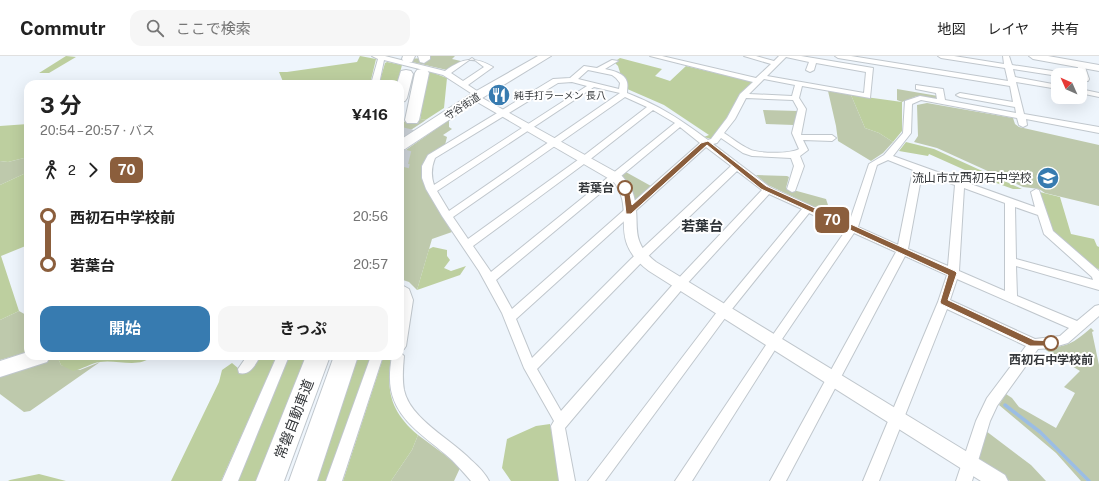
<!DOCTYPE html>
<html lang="ja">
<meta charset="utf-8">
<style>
:root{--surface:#fff;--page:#f6f6f6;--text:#222;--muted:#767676;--line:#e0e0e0;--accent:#377bb0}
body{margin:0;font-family:"Public Sans","Noto Sans JP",sans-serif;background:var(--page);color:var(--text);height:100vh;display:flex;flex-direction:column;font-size:15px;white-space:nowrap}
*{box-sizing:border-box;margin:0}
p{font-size:13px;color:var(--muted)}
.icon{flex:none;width:22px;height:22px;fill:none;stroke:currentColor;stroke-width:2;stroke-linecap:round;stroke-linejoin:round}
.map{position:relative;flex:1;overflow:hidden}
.sheet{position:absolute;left:24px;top:24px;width:380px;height:280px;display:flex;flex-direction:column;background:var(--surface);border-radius:12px;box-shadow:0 4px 16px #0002}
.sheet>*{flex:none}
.badge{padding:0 8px;border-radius:6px;font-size:14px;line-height:26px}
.needle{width:26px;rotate:315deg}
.fabs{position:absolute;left:1051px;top:12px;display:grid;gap:8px}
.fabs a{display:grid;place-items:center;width:36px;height:36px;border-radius:8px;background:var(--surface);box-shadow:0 4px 16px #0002;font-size:20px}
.map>.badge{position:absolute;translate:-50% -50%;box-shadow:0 0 0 2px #fff}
.legs{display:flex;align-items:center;gap:6px;height:44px;padding:0 16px;font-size:13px}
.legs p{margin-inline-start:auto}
.summary{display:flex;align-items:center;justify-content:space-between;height:68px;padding:0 16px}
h1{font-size:22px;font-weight:700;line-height:30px}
.primary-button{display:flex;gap:8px;margin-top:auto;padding:8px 16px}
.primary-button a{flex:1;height:46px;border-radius:12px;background:var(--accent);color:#fff;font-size:16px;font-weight:700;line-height:46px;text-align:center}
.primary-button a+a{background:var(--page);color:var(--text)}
ul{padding:0 16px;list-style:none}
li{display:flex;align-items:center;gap:14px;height:48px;font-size:15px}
li i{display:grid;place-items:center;width:6px;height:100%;margin:0 5px;background:currentColor}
li i::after{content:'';width:10px;height:10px;margin:-5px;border:3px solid;border-radius:50%;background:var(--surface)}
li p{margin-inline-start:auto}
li:first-child i{background:linear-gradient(#0000 50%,currentColor 0)}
li:last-child i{background:linear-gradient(currentColor 50%,#0000 0)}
header{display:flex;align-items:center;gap:24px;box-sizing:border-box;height:56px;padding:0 20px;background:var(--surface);border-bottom:1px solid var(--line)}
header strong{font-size:19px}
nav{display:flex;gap:22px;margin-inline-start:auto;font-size:14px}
.search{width:280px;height:36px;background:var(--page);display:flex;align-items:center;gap:10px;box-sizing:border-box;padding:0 14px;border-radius:12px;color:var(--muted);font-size:15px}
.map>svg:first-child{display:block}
.green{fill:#bec9ac}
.forest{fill:#bdcf9f}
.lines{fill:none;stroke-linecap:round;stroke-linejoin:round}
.stream{stroke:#9bbde4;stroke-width:3.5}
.motorway-tunnel-far1{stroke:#c9cfd5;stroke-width:14;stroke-dasharray:14 7;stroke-linecap:butt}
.motorway-tunnel{stroke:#c9cfd5;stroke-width:18;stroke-dasharray:18 10;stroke-linecap:butt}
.minor-casing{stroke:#c0c7cd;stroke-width:2}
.tertiary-casing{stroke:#c0c7cd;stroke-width:2}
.primary-casing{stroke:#c0c7cd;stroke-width:2}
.motorway-casing{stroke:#c0c7cd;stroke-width:2}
.minor{fill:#fff;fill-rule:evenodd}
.tertiary{fill:#fff;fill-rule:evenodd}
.primary{fill:#fff;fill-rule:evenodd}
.motorway{fill:#fff;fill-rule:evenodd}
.line-1{fill:#8b5e3c;stroke:#fff}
.stop-1-dot{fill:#fff;stroke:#8b5e3c;stroke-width:2}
.labels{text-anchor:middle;stroke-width:4;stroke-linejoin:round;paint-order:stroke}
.far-poi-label{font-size:10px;fill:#35383b;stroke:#fff;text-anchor:start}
.far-street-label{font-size:10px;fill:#35383b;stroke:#fff}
.poi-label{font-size:12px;fill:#35383b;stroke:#fff;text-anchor:end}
.stop-label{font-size:12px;font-weight:bold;fill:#35383b;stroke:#fff;text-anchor:end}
.quarter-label{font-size:14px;font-weight:bold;fill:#2d3237;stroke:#fff}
.near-street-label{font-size:14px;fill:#35383b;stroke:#fff}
</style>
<header>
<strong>Commutr</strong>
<div class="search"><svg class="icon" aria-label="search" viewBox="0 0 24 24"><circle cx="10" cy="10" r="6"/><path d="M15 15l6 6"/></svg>ここで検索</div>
<nav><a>地図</a><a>レイヤ</a><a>共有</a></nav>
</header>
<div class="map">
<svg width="1099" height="425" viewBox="0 0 1099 425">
<rect width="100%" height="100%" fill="#eef5fc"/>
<path class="green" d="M431,0h24l-3,3 9,2 -14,9 -48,-11 31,-1z
M897,33l41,7v3l-21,-3 -15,6 -5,-2z
M828,35l23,4 14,33 14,5 14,9 -10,11 -12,8 -33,-20 -2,-15z
M927,47l86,15 2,6 4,3 80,18v61l-54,-13 -6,-4 -16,-2 -86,-39 -23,-6 4,-6 -1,-31z
M763,54l35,1 -4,14 -28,-1z
M427,63l-4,3 -23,15v-15z
M449,64v7l3,2 -9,6 4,2 -2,8c-6,4 -17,8 -20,15 -9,17 18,57 27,72l-20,7 -15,51 -8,-8 -9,-3v-125z
M28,101v15l-28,13v-24l8,1z
M624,115l27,15 -17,16 -14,-24z
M756,119l31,1 2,1 -3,11 40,11 2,6 -3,7 -57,-27z
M19,255l9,5v36l-28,8v-40z
M1091,272l3,3 -2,1 7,33v116h-9l-49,-49 -35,-28 -2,1 35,28 48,48h-6l-25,-28 -57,-48 7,-11 6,4 7,9 37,21 19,-35 -11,-6 16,-16 -36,-22c23,-3 29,-5 47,-21z
M57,300l4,9 19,5 20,-8 -70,49 -6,1 -24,-18v-18z
M986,375l45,34 15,16h-36l-27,-17 -5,-7z
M418,379l27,20 15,13 -6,13h-63l21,-31z"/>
<path class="forest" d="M66,0l10,1 -27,16h-10z
M360,0l16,3 -5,21 -2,1 -16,3h-69l-5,-12h8l70,-10z
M620,2l42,11 -7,7 15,5 16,-15 67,16 -42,57 -7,-2 5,-2 -45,-30 -39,-17 -7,-22 -4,-4z
M387,6l15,3 -5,19h-18l6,-21z
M428,15l19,7 -3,30 -17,11 -7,1z
M851,39l51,7v29l-9,11 -14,-9 -14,-5z
M28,68v33l-20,5 -8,-1v-35z
M906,86l28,7 88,40h-9l-28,-10 -56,-25 -1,2 -29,-5z
M28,116v73l-27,11 18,55 -19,9v-135z
M1040,136l20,5 11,37 23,5 3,7 2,1v22l-5,-1 -35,-29 -7,-9z
M433,191l14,3v6l3,4 -6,8 7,3 15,-5 -6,9 -43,15 12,-41z
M57,300h95c-12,13 -36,3 -52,6 -9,1 -17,7 -27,9l-12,-6z
M258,300h19l-56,125h-50l48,-99 3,-12 10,-7 7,6z
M287,300h21l-50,125h-26z
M357,300h16l-43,125h-14z
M383,302h8c-5,34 0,54 27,77l-6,15 -21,31h-48z
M550,368l10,57h-49l-9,-13 5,-29 29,-13z
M39,418l27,7h-58l2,-1z"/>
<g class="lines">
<path class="stream" d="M1005,349l35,27 49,49"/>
<path class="motorway-tunnel-far1" d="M401,107l11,-43"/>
<path class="motorway-tunnel" d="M400,110l1,-4"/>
<g class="minor-casing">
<path id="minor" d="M372,0h13l60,15c18,-13 29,-15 48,-4l-25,18 12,8 1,2 -4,2 -34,-22 -59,-15 -5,24h-8l7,-25zM472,2l12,9 -21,14 -12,-8z
M650,0h12l94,22 15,-14 -27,-8h12l18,5 5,-5h22l72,12 -3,30 -68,-12 -3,12 7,11 -5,26h31l4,3 -4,3 -29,-1 5,10 -8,6 4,10 -9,25 -3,1 -5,-3 7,-23 -3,-8 -39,-2 -9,-3 -22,-15 -4,5 -4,1 58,44 78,35 20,-59 15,-9 19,-22 2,-32 15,-5 17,3 -1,-6 -20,-4v-4l27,4 2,11 71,13 -1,-6 -55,-10 -4,-2 4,-2 53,9 -3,-16 -172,-28 -3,-2h16l157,25 -3,-13 -64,-10 -3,-2h16l50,8 -1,-8h6l3,9 54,8 1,2h-9v1l-45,-7 2,8 43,8v4l-42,-7 8,32 75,13v6l-73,-14 1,6 -4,2 -4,-2 -2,-7 -96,-18 -9,4 -1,29 -18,23 142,51 -4,-15 5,-3 3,1 14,41 46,40v19l-83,-24 1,30 60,25 18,-15 4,-1v11l-31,27 -17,5 -13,1 -41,57 -7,15 -18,60h-16l20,-60 11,-23 39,-52 -79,-37 -68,172h-16l75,-179 9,-27 -42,-19 -119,225h-16l126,-229 -42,-19 -76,112 -86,136h-17l95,-142 76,-109 -37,-17 -81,101 -123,167h-17l132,-173 82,-99 -33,-15 -85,93 -119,141 10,53h-16l-8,-55 3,-5 -30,-53 -22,-55 -23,-42 -37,-55 -16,-27 -4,-11v-12l6,-11 125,-76 17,-1 14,-12 13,2 15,-8 6,1 -13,8c8,2 20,4 22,13 1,4 0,7 0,11 33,13 53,26 81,47l3,-1 16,-21 13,-24 13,-12zM786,1l23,5 -3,8 4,2 4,-2 2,-7 50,9 -2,21 -97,-17zM588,14l24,5 4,3 4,5 -1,6 -41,-10zM764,23l31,6 -3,11 -43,-2zM572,26l15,4 -153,99c-3,-9 -3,-17 1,-27l123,-75zM594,31l26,6 -171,118 -12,-20zM625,41l22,10 -65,50 -114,82 -15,-22zM746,42l47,2 5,9 -6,24 7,16c-9,5 -41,5 -50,0 -9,-4 -17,-11 -25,-16l11,-14zM653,54l22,13 -184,149 -18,-26 115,-85zM680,71l20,16 -188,166 -16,-29zM706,91l25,19 -100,93 -99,99 -16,-39zM888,104l25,10 -15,75 -40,-18 19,-62zM737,115l25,19 -86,91 -115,130 -24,-42 102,-104zM922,117l33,12 -7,81 -40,-17zM964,132l41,15v88l-46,-20zM1015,151l23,8 6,19 48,43 1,3 -77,-21zM957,223l112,49 -9,8 -25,3 -85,-39z
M1077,6l7,2 5,15 -1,2 -8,-1z
M1080,33l19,4v4l-19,-4z
M400,228l9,5 4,11 -7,46 -2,3 -4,2z
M400,296l4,4c-1,11 -2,23 0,34 6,29 47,49 67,70 7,6 14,13 18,21h-18c-8,-9 -16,-19 -26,-27 -21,-18 -48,-34 -54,-64 -2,-11 -1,-23 1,-34h8z
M247,300h13c-4,8 -10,20 -21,17l-1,-4z
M277,300h12l-51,125h-16z
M371,300h12l-41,125h-16z"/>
</g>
<g class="tertiary-casing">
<path id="tertiary" d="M1029,0h19l51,9v6l-66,-12z
M475,38l146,81c6,7 11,13 13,22 7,28 -6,43 22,65l349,213 3,6h-27l-332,-210c-44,-33 -11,-59 -36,-90l-141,-82 -2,-2z"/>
</g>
<g class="primary-casing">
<path id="primary" d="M538,0h13l-72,44 -74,49 -5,1v-10l71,-46z
M28,296v4h22l-3,6 -47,15v-16z"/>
</g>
<g class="motorway-casing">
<path id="motorway" d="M403,0h12l-3,6h-8l-2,-3z
M418,0h12v3l-6,4 -4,-1z
M422,13l5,1 2,3 -10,47 -2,3h-10l-2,-3 10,-47 2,-3z
M406,14l5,1 2,3 -6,24 -2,3 -5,1v-18h-3l4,-13z
M306,300h24l-46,125h-28z
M334,300h24l-41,125h-28z"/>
</g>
<use href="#minor" class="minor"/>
<use href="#tertiary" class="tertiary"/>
<use href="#primary" class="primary"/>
<use href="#motorway" class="motorway"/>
</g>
<path class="line-1" d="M708,85l58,45 189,85 2,2 -9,27 86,40 20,1v5h-24l-89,-42 -1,-2 8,-27 -187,-86 -54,-44 -76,69h-5l-3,-27 6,1 3,17 69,-62z"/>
<defs>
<g id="restaurant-disc" transform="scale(1.15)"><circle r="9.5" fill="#377bb0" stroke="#fff"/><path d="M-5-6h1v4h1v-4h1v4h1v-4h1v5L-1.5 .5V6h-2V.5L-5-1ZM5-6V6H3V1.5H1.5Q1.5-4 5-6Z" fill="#fff"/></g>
<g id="school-disc" transform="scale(1.15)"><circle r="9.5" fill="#377bb0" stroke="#fff"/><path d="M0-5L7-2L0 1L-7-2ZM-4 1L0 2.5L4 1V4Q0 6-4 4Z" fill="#fff"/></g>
</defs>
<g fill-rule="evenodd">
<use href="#restaurant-disc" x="499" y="39"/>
<use href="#school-disc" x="1048" y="122"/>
</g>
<g class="stop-1-dot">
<circle cx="625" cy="132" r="7"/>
<circle cx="1051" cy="287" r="7"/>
</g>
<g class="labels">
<g class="far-poi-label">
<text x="514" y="43">純手打ラーメン 長八</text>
</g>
<g class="far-street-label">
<text transform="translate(462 50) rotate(-33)" y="4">守谷街道</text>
</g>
<g class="poi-label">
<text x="1032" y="126">流山市立西初石中学校</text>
</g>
<g class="stop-label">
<text x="614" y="136">若葉台</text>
<text x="1051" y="308" text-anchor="middle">西初石中学校前</text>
</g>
<g class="quarter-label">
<text x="702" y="175">若葉台</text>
</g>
<g class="near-street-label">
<text transform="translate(294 363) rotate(-69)" y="5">常磐自動車道</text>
</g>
</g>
</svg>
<div class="fabs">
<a><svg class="needle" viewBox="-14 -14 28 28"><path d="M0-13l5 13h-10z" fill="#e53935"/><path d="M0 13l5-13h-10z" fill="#767676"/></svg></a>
</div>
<b class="badge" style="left:832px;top:164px;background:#8b5e3c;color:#fff">70</b>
<section class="sheet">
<div class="summary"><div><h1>3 分</h1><p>20:54 – 20:57 · バス</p></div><b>¥416</b></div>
<div class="legs"><svg class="icon" aria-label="walk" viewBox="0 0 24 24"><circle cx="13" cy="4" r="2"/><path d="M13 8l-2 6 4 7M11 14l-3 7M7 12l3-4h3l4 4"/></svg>2<svg class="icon" aria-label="forward" viewBox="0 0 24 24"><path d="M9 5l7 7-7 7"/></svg><b class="badge" style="background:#8b5e3c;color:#fff">70</b></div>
<ul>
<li><i style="color:#8b5e3c"></i><b>西初石中学校前</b><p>20:56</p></li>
<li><i style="color:#8b5e3c"></i><b>若葉台</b><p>20:57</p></li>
</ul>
<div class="primary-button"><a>開始</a><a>きっぷ</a></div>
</section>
</div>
